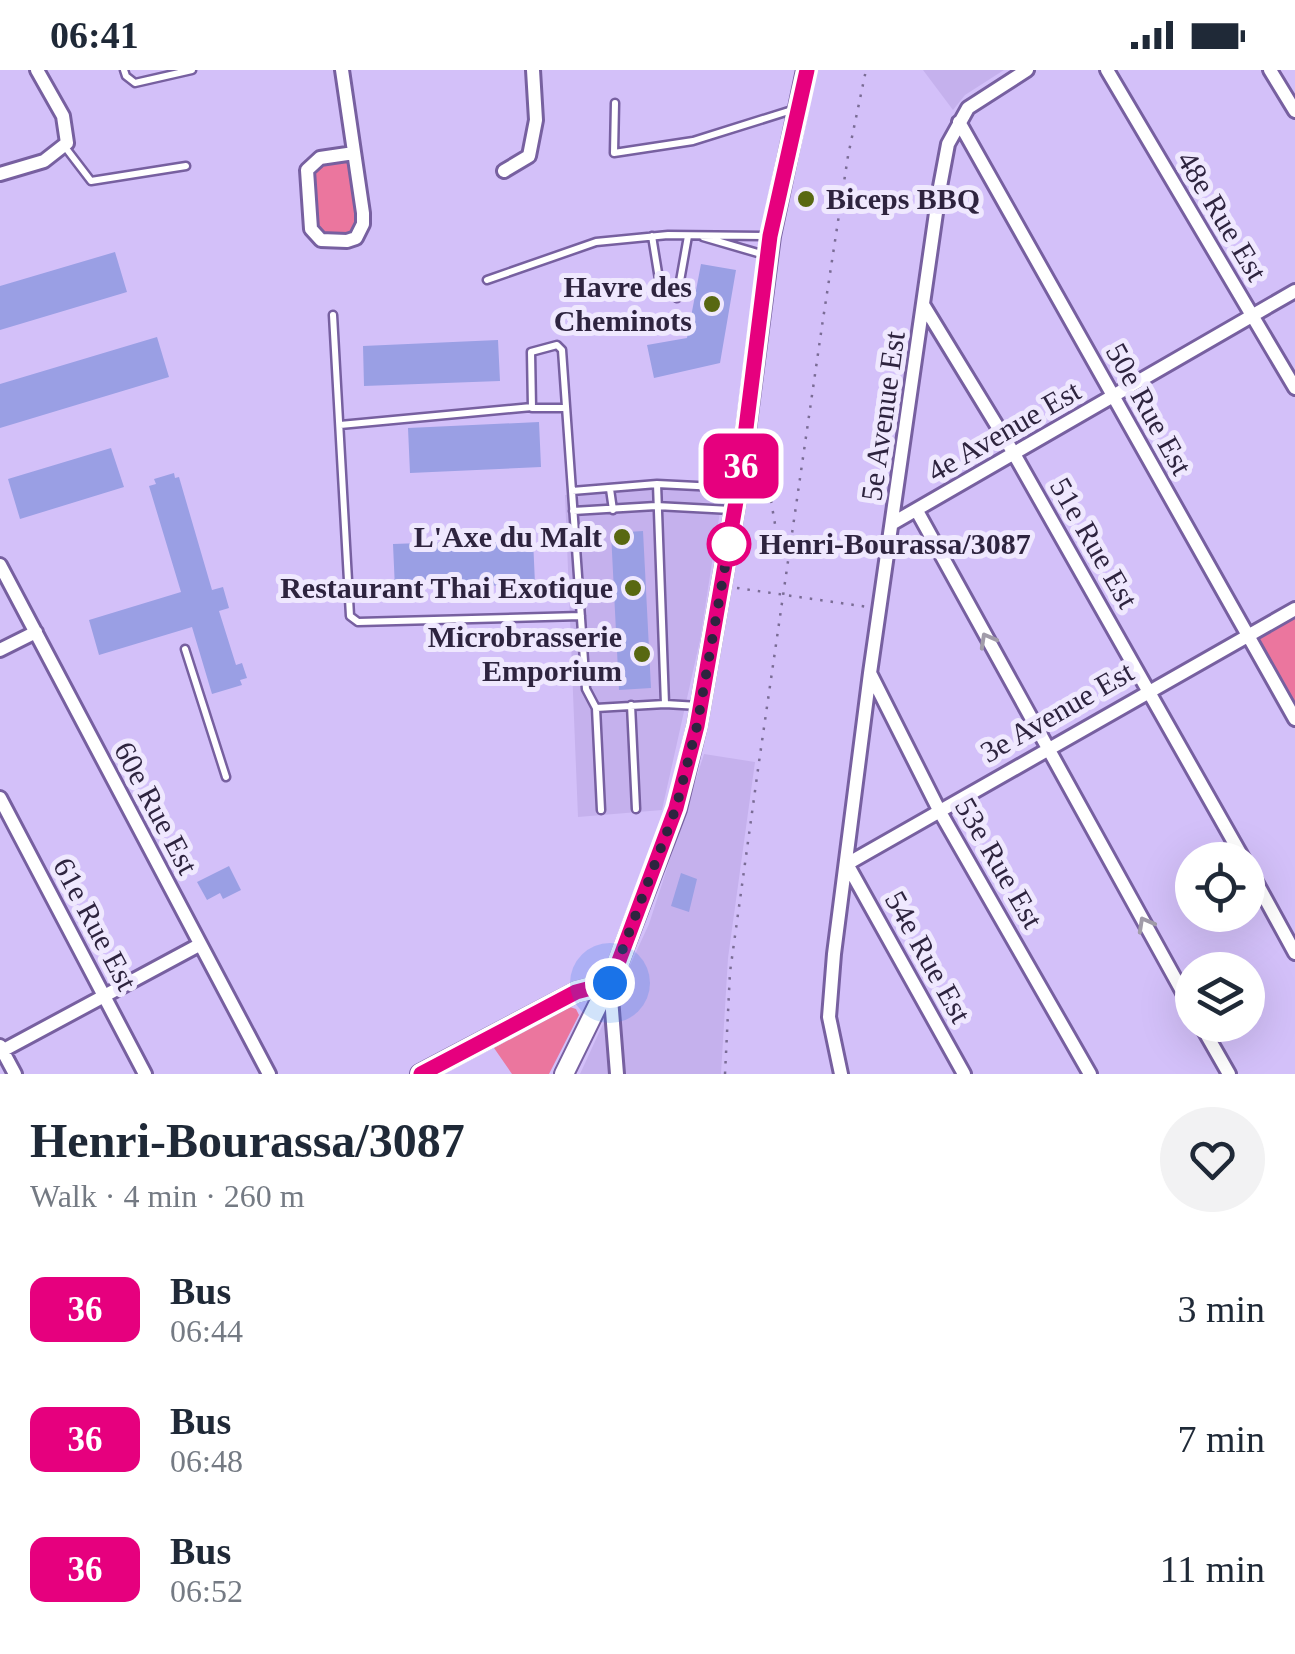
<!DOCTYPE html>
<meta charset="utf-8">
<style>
:root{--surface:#fff;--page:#f2f2f3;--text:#1f2937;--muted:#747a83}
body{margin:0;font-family:"Times New Roman",serif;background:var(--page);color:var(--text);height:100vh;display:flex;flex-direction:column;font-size:38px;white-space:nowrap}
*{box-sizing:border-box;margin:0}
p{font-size:32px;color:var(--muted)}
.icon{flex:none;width:55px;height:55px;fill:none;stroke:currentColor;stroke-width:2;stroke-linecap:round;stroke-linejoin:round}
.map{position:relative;height:1004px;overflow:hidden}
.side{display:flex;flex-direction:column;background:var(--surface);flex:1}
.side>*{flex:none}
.badge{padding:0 20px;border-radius:15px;font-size:35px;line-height:65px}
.buttons{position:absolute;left:1175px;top:772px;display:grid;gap:20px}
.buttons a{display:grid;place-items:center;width:90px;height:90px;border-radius:50%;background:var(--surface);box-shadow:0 10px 40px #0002;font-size:50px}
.you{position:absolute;width:50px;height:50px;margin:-25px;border:8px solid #fff;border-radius:50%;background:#1a73e8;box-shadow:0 0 0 15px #1a73e833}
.map>.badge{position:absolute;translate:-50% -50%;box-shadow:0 0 0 5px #fff}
.round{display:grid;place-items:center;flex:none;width:105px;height:105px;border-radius:52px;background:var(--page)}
.headline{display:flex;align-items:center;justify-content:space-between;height:170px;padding:0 30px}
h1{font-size:48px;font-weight:800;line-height:75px}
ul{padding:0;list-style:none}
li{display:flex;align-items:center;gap:30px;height:130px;padding:0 30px}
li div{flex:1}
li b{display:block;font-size:38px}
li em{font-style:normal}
li .badge{min-width:110px;font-weight:700;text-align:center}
.status{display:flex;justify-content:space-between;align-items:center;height:70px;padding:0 50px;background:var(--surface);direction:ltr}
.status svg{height:28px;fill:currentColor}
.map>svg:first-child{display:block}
.built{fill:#c5b1ed}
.green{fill:#eb769e}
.building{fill:#9a9fe4}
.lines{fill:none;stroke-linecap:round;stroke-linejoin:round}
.lane-casing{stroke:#7760a0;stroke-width:11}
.street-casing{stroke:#7760a0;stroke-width:18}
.secondary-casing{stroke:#7760a0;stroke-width:22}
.path{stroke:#7a6c95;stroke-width:2.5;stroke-dasharray:2.5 8;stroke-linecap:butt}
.lane{stroke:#fff;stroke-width:6}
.street{stroke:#fff;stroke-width:12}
.secondary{stroke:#fff;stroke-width:18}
.oneway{stroke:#a19ca9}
.line-casing{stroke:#fff;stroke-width:22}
.line{stroke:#e6007e;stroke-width:15}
.walk{stroke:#2e243f;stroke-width:10;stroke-dasharray:0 18}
.poi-dot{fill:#586811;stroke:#efe8fe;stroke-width:4}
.stop-dot{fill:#fff;stroke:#e6007e;stroke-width:5}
.labels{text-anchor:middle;stroke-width:10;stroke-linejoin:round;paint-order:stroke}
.poi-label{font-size:30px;font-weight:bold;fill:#2e243f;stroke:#efe8fe;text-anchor:end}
.street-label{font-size:30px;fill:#2e243f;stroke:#efe8fe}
.stop-label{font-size:30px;font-weight:bold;fill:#2e243f;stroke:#efe8fe;text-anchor:start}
</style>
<div class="status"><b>06:41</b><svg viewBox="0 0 49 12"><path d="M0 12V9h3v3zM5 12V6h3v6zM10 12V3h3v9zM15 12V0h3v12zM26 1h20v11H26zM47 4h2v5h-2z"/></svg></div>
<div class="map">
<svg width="1295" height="1004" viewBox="0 0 1295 1004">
<rect width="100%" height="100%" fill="#d3c0f9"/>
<path class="built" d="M923,0h81l-39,25 -12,15z
M672,412l52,4 -24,154 -38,170 -84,7 -13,-322z
M704,684l51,8 -27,196 -7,116h-141l69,-150z"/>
<path class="green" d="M354,83l9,60 -7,25 -42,-2 -3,-73z
M1295,539v110l-47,-83z
M570,937l6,2 3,6 -30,59h-37l-18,-26z"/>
<path class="building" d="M115,182l12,40 -127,38v-44z
M701,194l35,6 -16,93 -66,15 -7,-33 40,-7z
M157,267l12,40 -169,51v-44z
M498,270l2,41 -136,5 -1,-40z
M539,352l2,45 -131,6 -2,-45z
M111,378l13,39 -104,32 -12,-40z
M174,403l1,5 4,-1 33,113 11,-3 6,21 -10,3 17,54 6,-2 5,15 -7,2 2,5 -30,9 -20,-67 -93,28 -10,-35 92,-28 -32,-106 7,-2 -2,-5z
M643,461l8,157 -32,2 -8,-157z
M533,469l2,45 -140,5 -2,-45z
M229,796l12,24 -18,9 -3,-6 -13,7 -10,-18z
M681,803l16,6 -8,33 -18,-6z"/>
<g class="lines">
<g class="lane-casing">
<path id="lane" d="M124,0l2,6 9,7 57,-13
M615,33l-1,50 79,-12 99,-31
M65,77l26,34 95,-15
M652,166l7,43
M703,167l65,19
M487,210l109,-38 72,-7 101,1
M677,228l11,-62
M333,245l17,301 8,6 223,-6
M565,338h-33l-1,-56 26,-7 5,5 10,141 85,-7 80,4
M340,355l192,-18
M657,414l8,220 34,2
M610,419l3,21
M572,421l14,198 10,19
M573,441l83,-5 75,4
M185,579l41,128
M631,635l5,104
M601,740l-5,-102 69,-4"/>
</g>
<g class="street-casing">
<path id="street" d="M342,0l21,143v11l-7,14 -9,3 -26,-1 -10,-11 -4,-59 13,-12 34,-5
M1107,0l188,318
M1270,0l25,41
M959,52l336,597
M504,101l25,-15 7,-36 -3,-50
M0,104l44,-13 23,-18 -4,-27 -26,-46
M924,236l89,146 231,408
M917,441l275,498
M893,453l402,-232
M0,495l269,509
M0,580l36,-18
M871,605l69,137 150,262
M0,728l145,276
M847,794l448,-255
M847,794l117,210
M1248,797l47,86
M610,915l7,89
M1201,955l28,49
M0,976l15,28
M0,982l199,-107
M841,1004l-12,-57 5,-63 36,-281 69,-481 9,-48 20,-36 59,-38"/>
</g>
<g class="secondary-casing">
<path id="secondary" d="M420,1004l156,-82 34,-9
M564,1004l53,-108 60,-157 20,-83 42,-242 32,-248 35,-166"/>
</g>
<path class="path" d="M755,422l15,3 10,58 7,2
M737,518l131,19
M725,1004l5,-102 29,-210 63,-436 26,-170 18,-86"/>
<use href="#lane" class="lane"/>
<use href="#street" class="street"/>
<use href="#secondary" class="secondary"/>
</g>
<defs><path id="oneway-chevron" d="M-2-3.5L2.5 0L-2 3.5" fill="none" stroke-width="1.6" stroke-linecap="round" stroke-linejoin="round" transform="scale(2.5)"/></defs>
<g class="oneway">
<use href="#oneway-chevron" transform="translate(987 570) rotate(-119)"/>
<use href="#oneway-chevron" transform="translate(1145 854) rotate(-119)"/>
</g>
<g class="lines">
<g class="line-casing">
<path id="line" d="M421,1004l155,-82 34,-9 7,-17 59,-158 21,-82 42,-242 31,-248 37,-166"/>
</g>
<use href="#line" class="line"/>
<path class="walk" d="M610,913l66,-175 21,-82 32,-182"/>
</g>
<g class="poi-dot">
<circle cx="806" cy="129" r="10"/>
<circle cx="712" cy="234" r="10"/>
<circle cx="622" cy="467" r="10"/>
<circle cx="633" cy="518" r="10"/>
<circle cx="642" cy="584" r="10"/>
</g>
<circle class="stop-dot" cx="729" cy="474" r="20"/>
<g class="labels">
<g class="poi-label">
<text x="826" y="139" text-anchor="start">Biceps BBQ</text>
<text x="692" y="227">Havre des<tspan x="692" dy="34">Cheminots</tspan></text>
<text x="602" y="477">L'Axe du Malt</text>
<text x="613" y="528">Restaurant Thai Exotique</text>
<text x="622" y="577">Microbrasserie<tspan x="622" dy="34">Emporium</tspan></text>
</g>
<g class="street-label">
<text transform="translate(1222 146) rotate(59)" y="10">48e Rue Est</text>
<text transform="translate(1149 339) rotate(61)" y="10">50e Rue Est</text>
<text transform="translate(883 346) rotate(-82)" y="10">5e Avenue Est</text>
<text transform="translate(1004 361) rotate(-30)" y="10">4e Avenue Est</text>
<text transform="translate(1094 473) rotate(60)" y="10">51e Rue Est</text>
<text transform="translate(1057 642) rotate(-30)" y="10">3e Avenue Est</text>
<text transform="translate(156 738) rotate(62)" y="10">60e Rue Est</text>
<text transform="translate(999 793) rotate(60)" y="10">53e Rue Est</text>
<text transform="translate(95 854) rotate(62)" y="10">61e Rue Est</text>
<text transform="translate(928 887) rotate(61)" y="10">54e Rue Est</text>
</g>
<g class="stop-label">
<text x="759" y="484">Henri-Bourassa/3087</text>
</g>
</g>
</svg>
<div class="buttons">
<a><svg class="icon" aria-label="locate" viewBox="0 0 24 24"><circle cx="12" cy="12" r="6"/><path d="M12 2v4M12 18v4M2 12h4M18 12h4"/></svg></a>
<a><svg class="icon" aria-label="layers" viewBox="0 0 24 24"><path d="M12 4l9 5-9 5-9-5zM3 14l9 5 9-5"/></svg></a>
</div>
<div class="you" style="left:610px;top:913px"></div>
<b class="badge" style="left:741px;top:396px;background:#e6007e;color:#fff">36</b>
</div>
<section class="side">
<div class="headline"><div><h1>Henri-Bourassa/3087</h1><p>Walk · 4 min · 260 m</p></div><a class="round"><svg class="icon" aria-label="heart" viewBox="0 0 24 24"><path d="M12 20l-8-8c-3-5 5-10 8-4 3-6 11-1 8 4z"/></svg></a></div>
<ul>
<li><span class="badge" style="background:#e6007e;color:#fff">36</span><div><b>Bus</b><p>06:44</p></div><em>3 min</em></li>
<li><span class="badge" style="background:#e6007e;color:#fff">36</span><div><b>Bus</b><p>06:48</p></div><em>7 min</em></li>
<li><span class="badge" style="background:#e6007e;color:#fff">36</span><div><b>Bus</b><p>06:52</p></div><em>11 min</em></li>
</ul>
</section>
